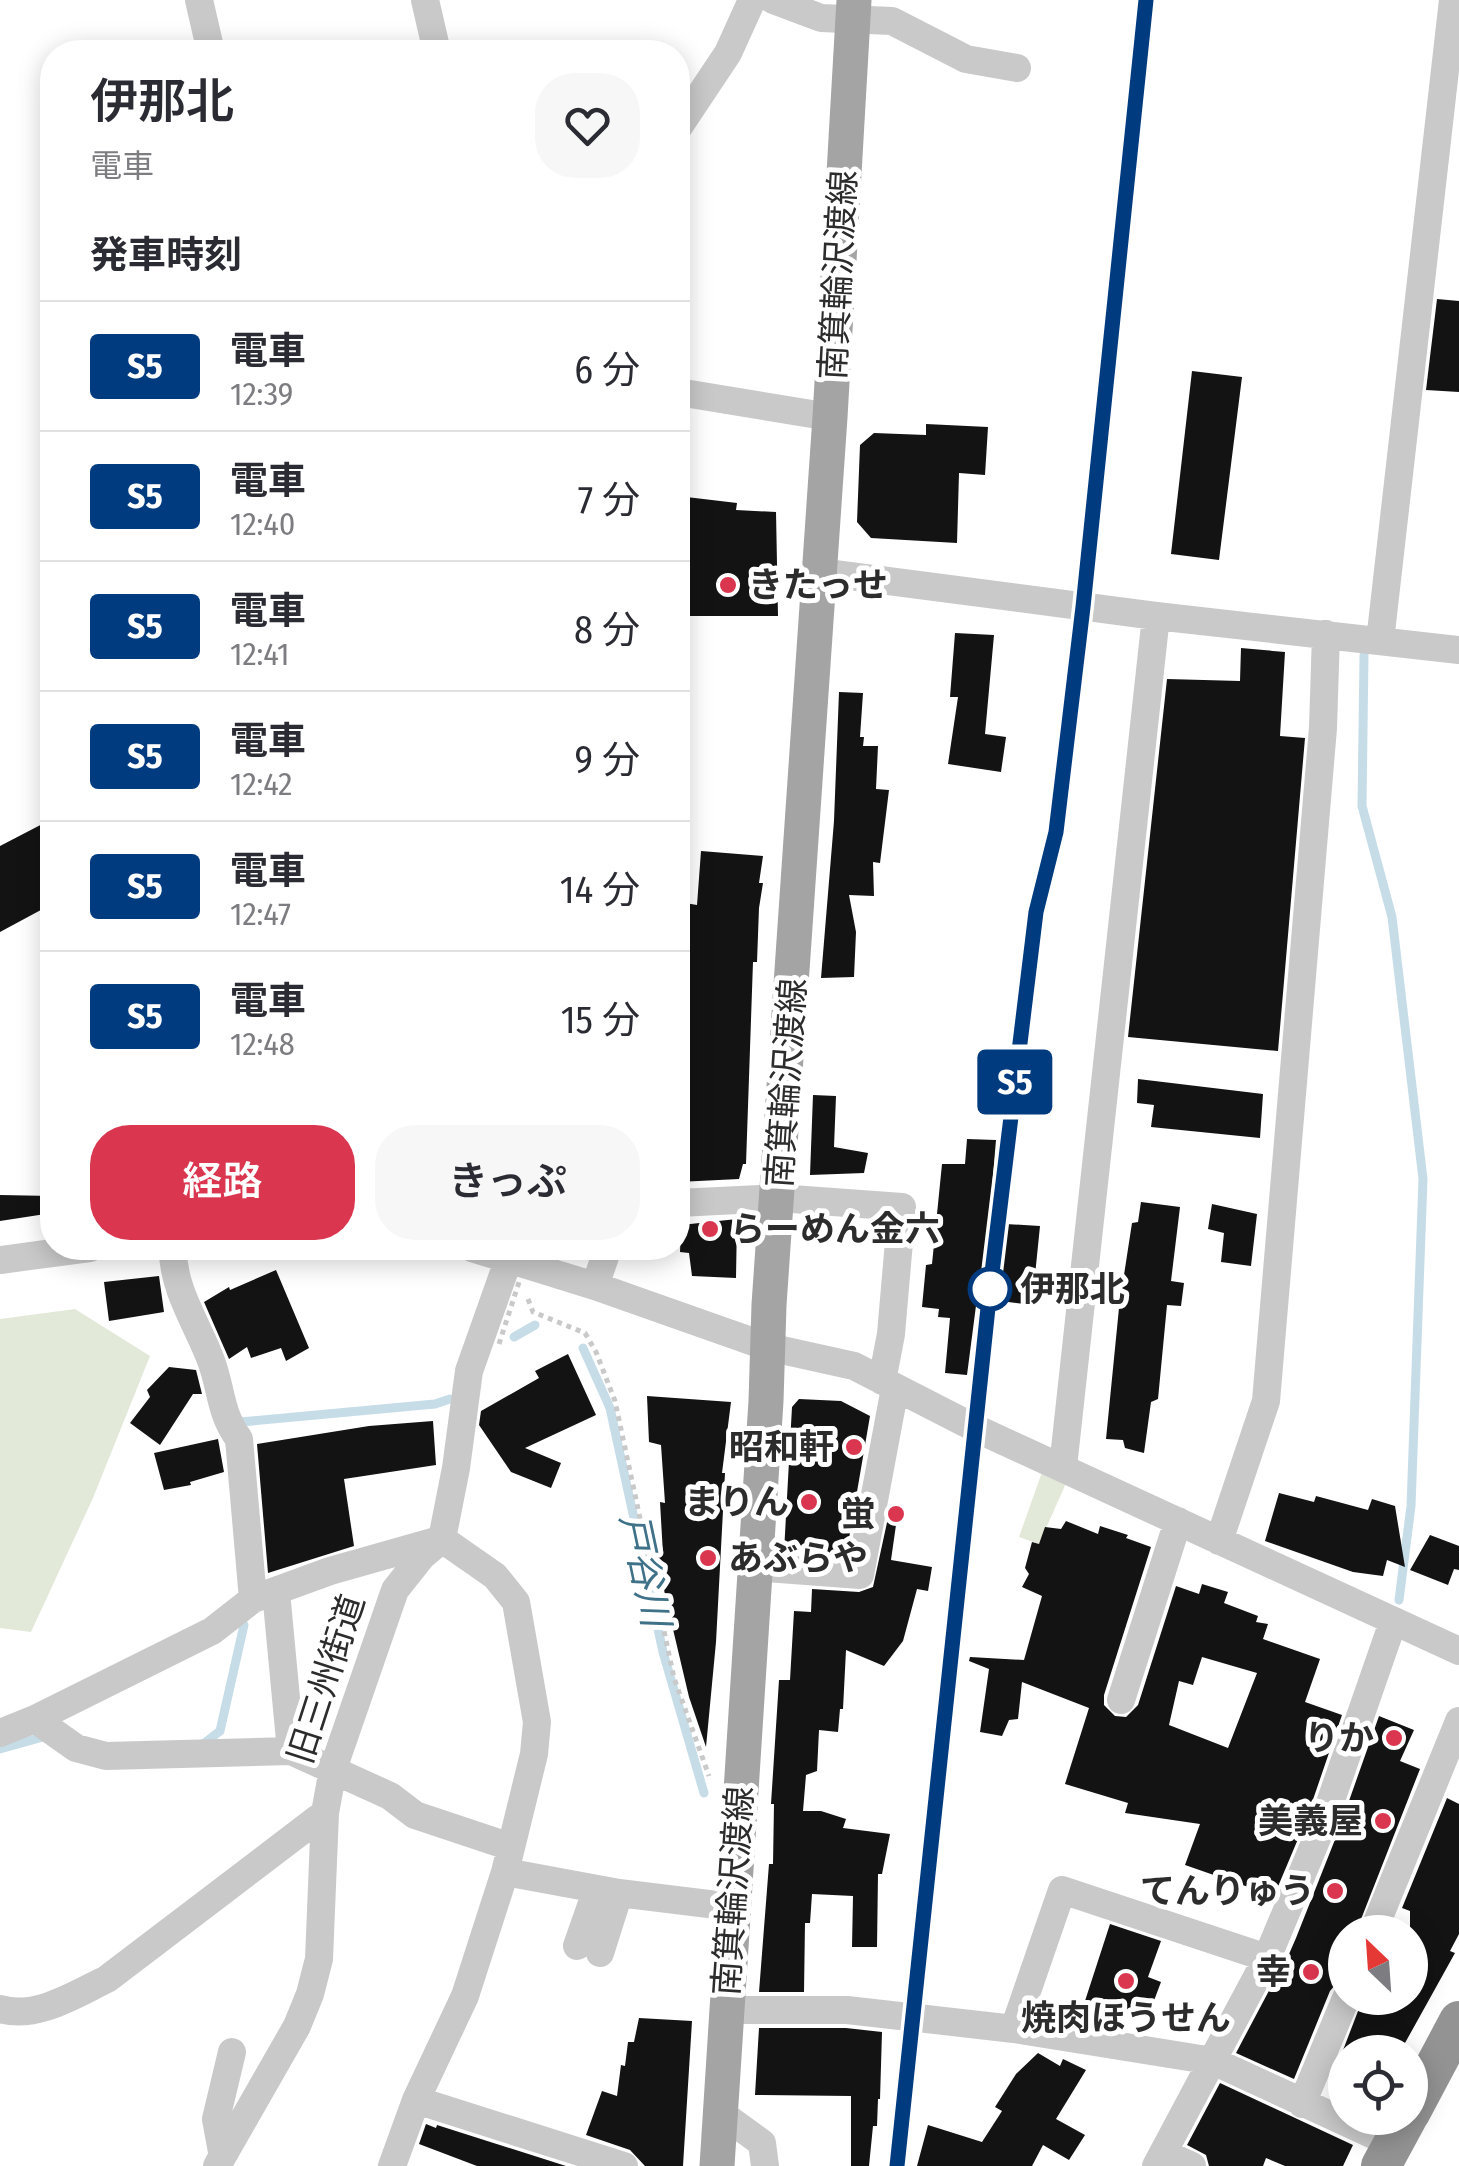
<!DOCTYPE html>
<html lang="ja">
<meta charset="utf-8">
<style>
:root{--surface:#fff;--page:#f7f7f7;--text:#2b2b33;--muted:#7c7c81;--line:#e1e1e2;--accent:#da364f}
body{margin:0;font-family:"Fira Sans Condensed","Noto Sans JP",sans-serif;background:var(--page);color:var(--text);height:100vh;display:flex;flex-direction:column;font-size:38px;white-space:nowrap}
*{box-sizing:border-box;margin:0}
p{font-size:32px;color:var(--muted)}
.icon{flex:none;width:55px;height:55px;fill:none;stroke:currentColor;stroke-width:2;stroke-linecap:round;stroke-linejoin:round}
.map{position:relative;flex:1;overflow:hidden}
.drawer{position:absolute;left:40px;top:40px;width:650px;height:1220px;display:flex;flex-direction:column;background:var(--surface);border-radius:40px;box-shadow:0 5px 25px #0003}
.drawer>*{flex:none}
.badge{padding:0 20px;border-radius:8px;font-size:35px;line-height:65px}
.needle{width:65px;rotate:335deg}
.tools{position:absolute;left:1328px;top:1915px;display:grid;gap:20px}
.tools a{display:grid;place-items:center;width:100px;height:100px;border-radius:50%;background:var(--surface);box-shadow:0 5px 25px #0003;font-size:50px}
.map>.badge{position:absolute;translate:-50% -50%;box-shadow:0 0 0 5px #fff}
h2{padding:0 50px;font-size:38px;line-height:90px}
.round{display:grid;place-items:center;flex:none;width:105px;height:105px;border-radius:40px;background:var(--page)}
.overview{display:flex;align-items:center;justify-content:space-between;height:170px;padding:0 50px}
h1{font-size:48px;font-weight:600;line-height:75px}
.button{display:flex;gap:20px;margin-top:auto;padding:20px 50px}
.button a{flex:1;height:115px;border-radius:40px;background:var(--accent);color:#fff;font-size:40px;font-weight:600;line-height:115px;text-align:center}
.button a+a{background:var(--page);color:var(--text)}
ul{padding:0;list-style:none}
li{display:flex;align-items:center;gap:30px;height:130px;padding:0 50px;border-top:2px solid var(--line)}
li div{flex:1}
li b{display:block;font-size:38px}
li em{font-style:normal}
li .badge{min-width:110px;font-weight:700;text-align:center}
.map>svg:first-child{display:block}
.green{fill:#e3e9d9}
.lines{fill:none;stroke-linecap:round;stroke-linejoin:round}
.stream{stroke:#c6dde8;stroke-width:9}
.building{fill:#131313;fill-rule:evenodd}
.path{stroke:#c9c9c9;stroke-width:5;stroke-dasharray:5 5;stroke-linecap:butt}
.minor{stroke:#c9c9c9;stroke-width:28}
.major{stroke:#a4a4a4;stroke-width:35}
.highway{stroke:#939393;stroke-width:40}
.rail{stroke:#818181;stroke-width:8;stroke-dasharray:10 8;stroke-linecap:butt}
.path-bridge{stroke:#c9c9c9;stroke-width:5;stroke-dasharray:5 5;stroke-linecap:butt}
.line-casing{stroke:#fff;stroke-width:22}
.line{stroke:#003b80;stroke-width:15}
.poi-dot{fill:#da364f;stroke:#fff;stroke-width:4}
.stop-dot{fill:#fff;stroke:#003b80;stroke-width:5}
.labels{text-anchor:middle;stroke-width:10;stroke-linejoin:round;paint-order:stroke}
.street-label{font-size:35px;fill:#2c2c2c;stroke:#fff}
.poi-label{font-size:35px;font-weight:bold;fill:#2c2c2c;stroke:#fff;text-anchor:end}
.stop-label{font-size:35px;font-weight:bold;fill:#2c2c2c;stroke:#fff;text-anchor:start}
.water-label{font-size:38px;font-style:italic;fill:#3f7188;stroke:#fff}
</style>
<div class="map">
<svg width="1459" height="2166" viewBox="0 0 1459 2166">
<rect width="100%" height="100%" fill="#fff"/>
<path class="green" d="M75,1309l75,47 -57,142 -62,134 -31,-4v-309z
M1042,1472l25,9 -28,63 -20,-7z"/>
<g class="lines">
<path class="stream" d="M1364,655l-2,151 30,111 31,262 -12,327 -12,94
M514,1337l21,-12
M583,1348l27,60 53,244 41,141
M236,1429l5,-7 194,-18 15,-5
M202,1745l18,-14 24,-106
M0,1749l50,-14"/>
</g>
<path class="building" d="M1437,299l22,2v91l-33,-2z
M1192,371l50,6 -23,183 -48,-6z
M926,424l62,3 -3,48 -26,-2 -2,70 -86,-5 -14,-16 3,-77 14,-12 52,2z
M678,496l59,7 -1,7 40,2 2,104h-100z
M955,633l39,2 -9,99 21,3 -5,35 -53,-8 10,-67h-8z
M1241,648l44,4 -5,84 25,2 -27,313 -150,-14 39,-358 73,2z
M839,692l24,1 -3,44h4l-1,9h15l-2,43 13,1 -9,73 -7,-1 1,34 -25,-1 7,37 -2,45 -33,1 13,-157z
M52,819v85l-52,28v-86z
M701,851l62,5 -4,27h4l-4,25 -2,54h-4l-7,202h-3l-4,15 -61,3v-214h7v-65l12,2z
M1138,1079l125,15 -3,44 -109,-11 3,-22 -17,-2z
M813,1095l23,1 -2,51 34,6 -4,20 -54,2z
M967,1139l29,1 -7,83 51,3 -8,79 -55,-7 -10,77 -22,-2 5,-55 -12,-1 1,-8 -17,-2 4,-42 6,-1 10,-100h23z
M0,1195l52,1v17l-52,8z
M1141,1202l39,5 -9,74 13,2 -3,23 -14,-1 -9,94 -7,3 -7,51 -19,-5 -2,-8 -17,-1 13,-131 -21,-2 4,-34 22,3 8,-52 6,-1z
M1212,1204l45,10 -6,52 -30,-4 3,-29 -16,-4z
M737,1219l-1,59 -44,-2 -3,-23 -9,-1 1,-27z
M276,1270l33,78 -23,13 -5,-13 -30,10 -4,-11 -18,12 -25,-57 25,-15 1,3z
M159,1276l5,36 -55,9 -5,-39z
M568,1354l28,61 -71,33 36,15 -10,25 -40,-16 -32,-47 2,-14 58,-33 -4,-7z
M169,1367l27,3 6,24h-9l-33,51 -30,-22 20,-26 -3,-7z
M647,1396l84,6 -9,71h3l-9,169 -10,105 -17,-50 -17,-72 -1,-24 -5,-1 -9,-47 6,1 -3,-52 5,1 -4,-58 -12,-3z
M799,1399l42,2 29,15 -24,140 -62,-4 8,-145z
M433,1421l3,44 -92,14 10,67 -86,27 -11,-129 112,-18z
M218,1439l6,33 -34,10 1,3 -27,5 -10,-37z
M1279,1493l35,9 2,-6 52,14 4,-11 23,7 10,61 -18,-7 -4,16 -30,-4 -88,-31z
M891,1504h8l-8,56 41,7 -4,24 -11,-2 -14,52 -19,25 -38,-16 -3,59h-3l-2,23 -19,-2 -2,41 -11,4 -3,36h18l25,8 -3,9 47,6 -8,40h-4l-1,73h-25l1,-51 -41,-2 -2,29h-5l-1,69h-45l10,-128h4l1,-60h-3l8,-124h11l4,-69 17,1 1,-23 47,3 14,-5z
M1066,1521l32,13 2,-8 28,9 -2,3 25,9 -47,148v10l11,11 11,1 12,-12 38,-119 23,8 3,-10 26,8 -4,11 34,13 -2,6 12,2 -5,15 57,20 -15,43 37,13 -36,105 -32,76 -89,-31 15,-41 -75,-11 3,-10 -63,-19 24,-76 -67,-26 -4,37 -9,1 -7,16 -22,-4 9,-63 -20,-8 1,-4 54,3 18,-64 -20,-9 7,-13 -4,-6 7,-26 7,2 6,-17 16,2zM1202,1657l55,16 -29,75 -59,-23 10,-44 14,4z
M1430,1535l29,11v24l-5,-1 -6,16 -38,-15z
M1379,1716l35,14 -14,31 20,8 -64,163h-11v49l-9,3 -6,7 -36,88 -58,-26 37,-70 3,1 20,-46 42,-106z
M1447,1798l12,6v130l-9,17 5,2 -55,99h-55v33l-13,-6 31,-81h47v-87l-8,-3z
M1110,1924l51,17 -13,36 13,5 -9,24 -10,-3 -7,17 -51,-16z
M639,2018l53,3 -9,145h-38l-15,-16 -44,-15 16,-44 15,5 4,-31 4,1 3,-24h6z
M759,2028h87l36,4 -2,67h-2l-1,27h-4l-4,40h-18v-70l-96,-1z
M1038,2053l22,13 3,-7 23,11 -30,49 29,16 -16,25 -26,-15 -11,21h-115l11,-41 54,17 20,-31 -7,-4 21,-33z
M1220,2083l133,62 -10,21h-58l-19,-8 -3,8h-54l-3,-11 -19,-10z
M426,2124l10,4 1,-3 129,41h-89l-58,-22z"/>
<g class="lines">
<path class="path" d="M528,1299l5,13 52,21 11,19 19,49 59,277 35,98"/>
<path class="minor" d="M199,0l12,52
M425,0l12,52
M773,0l48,18 71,3 74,38 51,9
M678,128l50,-75 24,-53
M678,392l152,25
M819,572l337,44 303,34
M1380,641l73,-641
M678,1203l100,-5 124,9 -11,127 -9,47
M173,1248c-1,39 23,74 37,110 12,30 9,54 29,81l14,160
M472,1248l123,38 173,61 86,19 121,62 484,223
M0,1260l90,-12
M595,1286l13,-38
M1063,1467l93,-851
M442,1539l14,-71 13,-97 40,-113
M1219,1541l47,-140 57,-673 3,-94
M754,1567l106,8 35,-187
M276,1592l15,159 99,45 25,19 96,32
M1121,1700l57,-179
M35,1719l41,29 30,8 185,-5
M0,1733l35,-14 177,-88 41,-32 77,-28 106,-30
M505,1872l114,21 114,14
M1373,1932l86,-211
M577,1946l20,-57
M600,1953l19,-60
M0,2009c36,11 76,-15 107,-30l218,-166
M725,2010h122l167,19 199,32 180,83
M1014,2029l48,-139 205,68
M416,2100l208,66
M1302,2104l44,-106
M722,2114l40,29 3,23
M222,2152l-6,-33 16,-67
M1163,2153l29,13
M217,2166l80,-140 13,-32 9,-35 6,-146 8,-44 62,-179 27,-34 20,-17
M392,2166l24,-66 49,-104 40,-124 29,-118 3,-32 -21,-120 -21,-26 -53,-37
M1156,2166l111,-208 55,-132 71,-204"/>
<path class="major" d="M717,2166l49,-765 3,-96 61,-888 24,-417"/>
<path class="highway" d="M1410,2113l49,-92
M1381,2166l26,-48"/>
<path class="rail" d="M897,2166l93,-877 45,-376 21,-82 27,-224 63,-607"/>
<path class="path-bridge" d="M499,1344l31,-96"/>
</g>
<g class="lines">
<g class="line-casing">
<path id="line" d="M897,2166l93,-877 46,-377 20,-80 27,-225 63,-607"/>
</g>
<use href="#line" class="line"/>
</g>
<g class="poi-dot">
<circle cx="728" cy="585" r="10"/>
<circle cx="710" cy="1229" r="10"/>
<circle cx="854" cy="1447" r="10"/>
<circle cx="809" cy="1502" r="10"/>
<circle cx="896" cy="1514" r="10"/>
<circle cx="708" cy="1558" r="10"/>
<circle cx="1394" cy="1738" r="10"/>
<circle cx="1383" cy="1821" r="10"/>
<circle cx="1335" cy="1891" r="10"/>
<circle cx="1311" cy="1972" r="10"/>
<circle cx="1126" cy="1981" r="10"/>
</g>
<circle class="stop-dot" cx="990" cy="1289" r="20"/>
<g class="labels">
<g class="street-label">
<text transform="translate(838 275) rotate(-87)" y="12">南箕輪沢渡線</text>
<text transform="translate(786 1083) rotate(-86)" y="12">南箕輪沢渡線</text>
<text transform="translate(326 1679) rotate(-72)" y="12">旧三州街道</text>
<text transform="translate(733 1891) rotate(-86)" y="12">南箕輪沢渡線</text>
</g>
<g class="poi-label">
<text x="748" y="597" text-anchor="start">きたっせ</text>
<text x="730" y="1241" text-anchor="start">らーめん金六</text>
<text x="834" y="1459">昭和軒</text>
<text x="789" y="1514">まりん</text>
<text x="876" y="1526">蛍</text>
<text x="728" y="1570" text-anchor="start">あぶらや</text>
<text x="1374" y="1750">りか</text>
<text x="1363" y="1833">美義屋</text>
<text x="1315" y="1903">てんりゅう</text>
<text x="1291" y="1984">幸</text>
<text x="1126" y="2030" text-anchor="middle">焼肉ほうせん</text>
</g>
<g class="stop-label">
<text x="1020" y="1301">伊那北</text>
</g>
<g class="water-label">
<text transform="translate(645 1570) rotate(78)" y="13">戸谷川</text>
</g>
</g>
</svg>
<div class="tools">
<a><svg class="needle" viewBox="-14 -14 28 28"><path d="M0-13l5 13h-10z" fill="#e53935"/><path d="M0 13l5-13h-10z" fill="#7c7c81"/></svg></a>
<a><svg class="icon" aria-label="locate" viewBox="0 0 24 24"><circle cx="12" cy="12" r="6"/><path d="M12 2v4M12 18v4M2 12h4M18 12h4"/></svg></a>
</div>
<b class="badge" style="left:1015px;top:1082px;background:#003b80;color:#fff">S5</b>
<section class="drawer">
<div class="overview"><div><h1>伊那北</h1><p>電車</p></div><a class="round"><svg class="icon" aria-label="heart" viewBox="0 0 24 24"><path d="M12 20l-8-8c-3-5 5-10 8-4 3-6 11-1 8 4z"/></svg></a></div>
<h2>発車時刻</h2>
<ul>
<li><span class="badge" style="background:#003b80;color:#fff">S5</span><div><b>電車</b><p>12:39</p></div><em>6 分</em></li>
<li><span class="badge" style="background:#003b80;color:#fff">S5</span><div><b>電車</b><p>12:40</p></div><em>7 分</em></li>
<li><span class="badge" style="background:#003b80;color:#fff">S5</span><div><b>電車</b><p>12:41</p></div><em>8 分</em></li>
<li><span class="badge" style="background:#003b80;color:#fff">S5</span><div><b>電車</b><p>12:42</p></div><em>9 分</em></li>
<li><span class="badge" style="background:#003b80;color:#fff">S5</span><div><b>電車</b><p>12:47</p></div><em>14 分</em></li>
<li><span class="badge" style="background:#003b80;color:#fff">S5</span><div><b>電車</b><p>12:48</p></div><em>15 分</em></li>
</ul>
<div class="button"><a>経路</a><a>きっぷ</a></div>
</section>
</div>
